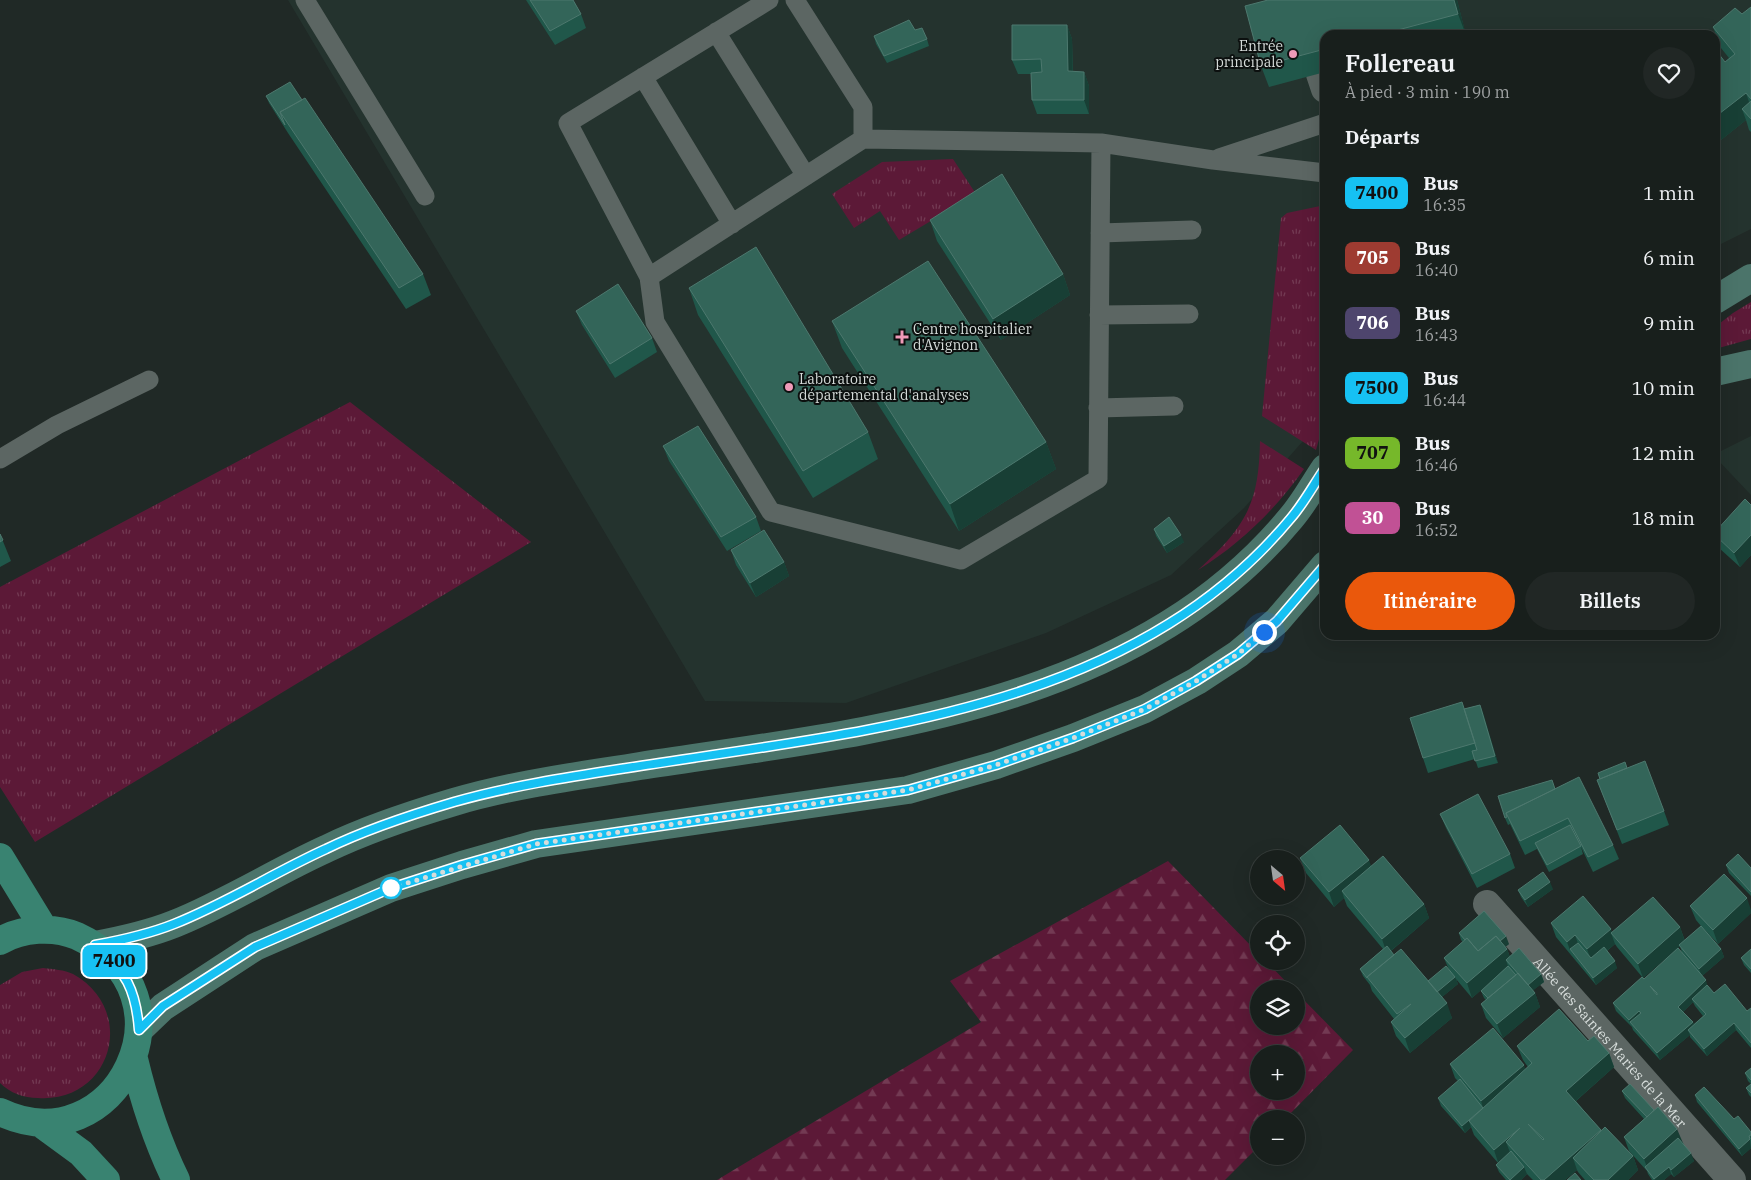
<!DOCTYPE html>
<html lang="fr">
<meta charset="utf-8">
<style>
:root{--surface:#181f1c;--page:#212725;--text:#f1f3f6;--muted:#9fa2a3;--line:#363d3b;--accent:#ea580c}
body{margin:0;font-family:"IBM Plex Serif",serif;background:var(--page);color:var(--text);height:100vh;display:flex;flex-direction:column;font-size:19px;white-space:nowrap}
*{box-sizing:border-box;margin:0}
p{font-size:16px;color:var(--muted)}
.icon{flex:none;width:28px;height:28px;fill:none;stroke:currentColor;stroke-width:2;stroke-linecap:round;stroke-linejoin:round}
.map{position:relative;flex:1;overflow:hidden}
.drawer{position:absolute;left:1320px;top:30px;width:400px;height:610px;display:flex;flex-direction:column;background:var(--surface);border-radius:15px;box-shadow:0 5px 20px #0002,0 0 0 1px var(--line)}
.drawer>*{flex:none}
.badge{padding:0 10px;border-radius:8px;font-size:18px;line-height:32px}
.needle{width:32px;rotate:151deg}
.tools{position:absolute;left:1250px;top:850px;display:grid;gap:10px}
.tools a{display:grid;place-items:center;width:55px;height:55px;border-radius:50%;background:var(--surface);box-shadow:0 5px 20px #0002,0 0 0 1px var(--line);font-size:25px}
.you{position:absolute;width:25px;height:25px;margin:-12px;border:4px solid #fff;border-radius:50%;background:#1a73e8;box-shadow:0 0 0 8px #1a73e833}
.map>.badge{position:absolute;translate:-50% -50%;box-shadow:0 0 0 2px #fff}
h2{padding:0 25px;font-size:19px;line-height:45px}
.round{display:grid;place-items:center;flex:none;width:52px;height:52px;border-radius:26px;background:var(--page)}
.head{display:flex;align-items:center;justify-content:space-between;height:85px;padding:0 25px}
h1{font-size:24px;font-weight:600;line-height:38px}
.primary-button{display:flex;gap:10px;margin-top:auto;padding:10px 25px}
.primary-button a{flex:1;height:58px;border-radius:30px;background:var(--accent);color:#fff;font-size:20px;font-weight:600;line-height:58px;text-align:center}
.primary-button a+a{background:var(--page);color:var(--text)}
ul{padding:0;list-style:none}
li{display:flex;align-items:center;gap:15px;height:65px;padding:0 25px}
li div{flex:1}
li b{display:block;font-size:19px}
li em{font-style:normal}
li .badge{min-width:55px;font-weight:700;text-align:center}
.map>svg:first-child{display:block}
.built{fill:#24332e}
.grass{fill:url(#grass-tufts)}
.forest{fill:url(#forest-firs);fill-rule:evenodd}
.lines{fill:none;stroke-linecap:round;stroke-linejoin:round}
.lane{stroke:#5c6663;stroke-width:19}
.street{stroke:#5c6663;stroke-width:28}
.secondary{stroke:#4b746a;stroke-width:28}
.primary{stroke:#398371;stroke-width:28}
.wall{fill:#20574a;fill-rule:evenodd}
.shaded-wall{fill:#183f35}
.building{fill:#336559;stroke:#4d786e;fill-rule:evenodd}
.line-casing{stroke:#fff;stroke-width:11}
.line{stroke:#16c1f3;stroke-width:8}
.walk{stroke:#d6dcda;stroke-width:5;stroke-dasharray:0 9}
.poi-dot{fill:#ef9ab8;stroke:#0c100f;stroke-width:2}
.stop-dot{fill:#fff;stroke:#16c1f3;stroke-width:2.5}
.labels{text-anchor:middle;stroke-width:4;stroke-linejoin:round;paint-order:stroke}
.poi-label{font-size:14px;fill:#d6dcda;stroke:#0c100f;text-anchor:start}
.street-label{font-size:14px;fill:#d6dcda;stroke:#0c100f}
</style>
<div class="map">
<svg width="1751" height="1180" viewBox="0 0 1751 1180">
<defs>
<pattern id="grass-tufts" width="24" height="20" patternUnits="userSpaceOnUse" patternTransform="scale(1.25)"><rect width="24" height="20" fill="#5c1937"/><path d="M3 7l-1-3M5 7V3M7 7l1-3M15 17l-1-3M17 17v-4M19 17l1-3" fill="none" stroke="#733a53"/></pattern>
<pattern id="forest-firs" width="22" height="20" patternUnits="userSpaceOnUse" patternTransform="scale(1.25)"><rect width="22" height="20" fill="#5c1937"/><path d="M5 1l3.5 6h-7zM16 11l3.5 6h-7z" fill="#733a53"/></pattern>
</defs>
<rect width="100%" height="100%" fill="#202926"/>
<path class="built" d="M288,0h1463v229l-36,18v-212h-390v273l-15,125 -66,75 -73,67 -125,58 -200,70 -141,-2z
M1751,436v59l-36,-38v-3z"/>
<path class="grass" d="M953,159l23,35 -77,46 -19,-29 -26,17 -22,-34 50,-32z
M1325,205v213l-9,32 -54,-34 19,-198 6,-5z
M1751,302v37l-36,10v-22l18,-14z
M350,402l181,140 -496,300 -35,-55v-200z
M1260,441l44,28c-28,40 -64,75 -106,101 47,-43 61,-65 62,-129z
M43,968c9,1 22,2 30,6 65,36 39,129 -35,124 -14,0 -28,-5 -38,-15v-98l22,-13z"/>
<path class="forest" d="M1168,861l91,93v7h7l27,28h-34v37h37v-34l57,58 -68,69h-26v27l-34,34h-508l264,-158 -31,-41zM1259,1054h37v37h-37z"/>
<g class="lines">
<path class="lane" d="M305,0l120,196
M795,0l68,107v32
M716,32l90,144
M643,77l89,147
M1101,143l-3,336 -137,81 -190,-48 -116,-190 -6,-45 214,-138 238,4 112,17 112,13
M1219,158l106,-35
M1100,233l92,-3
M649,277l-81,-154 201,-123
M1099,315l90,-1
M1098,408l76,-2
M0,459l57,-34 92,-45"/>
<g class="street">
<path d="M1320,74l5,15"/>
<path id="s1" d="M1487,904l245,276"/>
</g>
<path class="secondary" d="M1715,300l36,-22
M1715,372l36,-8
M95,945c27,-5 54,-11 79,-21 53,-21 101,-52 152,-75 41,-20 84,-34 128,-47 61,-18 124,-26 186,-36 228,-35 493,-57 651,-248 13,-15 23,-34 34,-50
M139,1030l24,-23 92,-60 136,-59 71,-23 74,-21 372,-54 88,-25 77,-27 72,-29 52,-28 41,-27 39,-33 48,-56"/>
<path class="primary" d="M0,857l44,72
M0,941c22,-13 54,-15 77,-5 126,58 38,231 -77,176
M134,1059c10,42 23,82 42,121
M40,1123l41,30 25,27"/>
</g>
<path class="wall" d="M526,0h47l8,14 5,14 -31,17z
M1268,0h189l9,35h-141v37l-56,15 -8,-21z
M1751,7v125l-2,-2 -3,-10 -25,20 -6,-7v-84l10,13 4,-4 -8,-10 -8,-21 29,-13z
M1067,25l5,14 1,32 11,1 5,14v28h-52l-5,-14 -1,-26h-13l-6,-14z
M915,30l12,9 2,7 -42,17 -11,-19 -2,-8z
M266,96l157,178 8,21 -25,14 -118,-176 -19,-30z
M930,220l133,54 7,21 -69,45 -64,-99z
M689,288l179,144 10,27 -65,39 -115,-183z
M576,311l76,27 5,14 -42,26 -33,-53z
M832,321l214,121 10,27 -97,62 -117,-183z
M663,446l93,71 5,14 -34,20 -58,-90z
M1751,505v50l-11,12 -21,-19 -4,-10v-6z
M1154,529l30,13 -17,11 -11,-17z
M0,534l11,27 -11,6z
M731,550l53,12 5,14 -33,21 -20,-32z
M1480,705l18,58 -20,5 -3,-9 -47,14 -5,-15 41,-49z
M1627,768l37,43 5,14 -47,19 -25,-64z
M1555,789l58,56 6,14 -26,13 -12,-25 2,7 -34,18 -12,-23 -12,6 -15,-31 -2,1 -3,-7z
M1440,814l70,40 5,14 -38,20 -31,-60z
M1300,858l72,8 52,38 5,14 -38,33 3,4 34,26 21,-11 -5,-12 19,-16 -2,-2 -2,-7 50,11 -4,3 2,2 3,8 31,17 3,8 -11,8 2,3 5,14 -37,31 -17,-20 -5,-14 5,-4 -2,-2 -3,-7 25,-23 -34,30 -16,-19 2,5 -16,13 10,21 -42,35 -14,-17 -5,-14 3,-3 -22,-28 -2,-6 -7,-9 -3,-7 23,-20 -36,-43 -3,-8 -10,9 -28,-34z
M1726,865l25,3v28l-22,-23z
M1553,889l-25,18 -7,-10 -3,-7z
M1690,906l61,4v3l-33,31 -17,-18 20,23 3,8 -22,19 -20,-23 -2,-7 -37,32 -26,-31 -2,-3 -8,7 10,17 -21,17 -40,-48 -5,-14 61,9 68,-5 5,14 16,-15 -5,-6z
M1751,949v24l-7,-8 -3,-7z
M1644,979l63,6 7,8 33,18 4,-3v40l-15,-18 -29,26 -17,-19v-2l-30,25 -27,-30 -1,-3 -16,-16 -3,-8zM1693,1002l2,4 8,10 -9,8 -11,-12z
M1588,1041l21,12 5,14 -38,34 25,30 32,25 5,14 -10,10h-43l-7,-8 -1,-2 -12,10h-32l-6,-6 -6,6h-15l-7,-8 -3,-7 2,-2 -24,-28 -3,-8 -6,6 -24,-27 -3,-8 20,-17 -3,-3 -5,-14 75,6 3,-3 -5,-7 -6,-14z
M1751,1068v29l-2,-2 -3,-7 5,-4 -3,-3 -3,-8z
M1622,1091l61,52 11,18 -20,16 -3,-3 -7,6h-12l-4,-6 -1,-3 -18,-20 -5,-14 20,-18 -19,-21z
M1695,1095l39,24 17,13v16l-9,8 -45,-54z"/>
<path class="shaded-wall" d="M1454,0h3l9,35 -8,-21z
M1067,25l5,14 1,47 -5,-15z
M1084,72l5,14v28l-5,-14z
M1746,93l5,15 -9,1 4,11 -25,20 -6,-16v-7z
M1063,274l7,21 -69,45 -8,-21z
M1046,442l10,27 -97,62 -9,-27z
M1181,535l3,7 -17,11 -3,-7z
M1751,535v20l-11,12 -6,-14z
M784,562l5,14 -33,21 -6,-14z
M1480,705l3,7 15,51 -3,-7z
M1369,860l5,14 -32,17 2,7 -10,9 -5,-15z
M1550,882l3,7 -25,18 -3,-7z
M1747,898l4,12v3l-33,31 -5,-14z
M1424,904l5,14 -42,36 -5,-15z
M1680,927l5,15 -42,36 -5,-14z
M1611,929l2,6 -2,-2 4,11 -23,19 -5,-14z
M1575,935l5,14 -10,1 -3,-8z
M1506,936l3,8 -26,21 -2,-7z
M1507,949l5,14 -6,-3 2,6 -36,32 -5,-15z
M1721,949l3,8 -22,19 -3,-7z
M1615,961l2,7 -21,17 -3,-7z
M1541,974l3,8 -14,11 -3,-8z
M1455,977l3,7 -21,17 -2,-8z
M1706,980l2,8 -16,11 1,3 -12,12 -3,-7z
M1535,993l5,14 -37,31 -6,-14z
M1447,1003l5,15 -42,35 -5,-15z
M1639,1011l2,8 -11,3 2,5 -3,-7z
M1693,1022l3,8h-8l2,5 -30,25 -3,-7z
M1734,1023l2,7 -29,26 -3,-7z
M1609,1053l5,14 -43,38 -5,-14z
M1524,1065l5,14 -60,42 2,6 -6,6 -3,-7 21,-18 -2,-7z
M1520,1128l-14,14 5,13 -12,10 -5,-15z
M1677,1129l6,14 -35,27 -4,-11z
M1601,1130l5,14 -33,14 4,12 -12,10h-21z
M1750,1139l1,9 -9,8 -3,-7z
M1691,1153l3,8 -20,16 -3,-7z
M1633,1156l5,14 -10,10h-20z
M1524,1167l3,7 -6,6h-11z
M1669,1167l2,7 -7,6h-9l-1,-1z"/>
<path class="building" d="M530,0h43l8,14 -31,17z
M1268,0h186l4,14 -79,21h-54v14l-64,17 -16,-60z
M1751,7v92l-5,-6 -31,24v-68l10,13 10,-8 -22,-27 22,-19 7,6z
M909,20l6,10 7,-2 5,11 -43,17 -10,-20z
M1012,25h55l1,46 16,1v28h-52l-1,-27 11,-1 -1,-13 -29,1z
M290,82l12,18 -22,12 5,13 -19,-29z
M305,98l118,176 -24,14 -119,-176z
M1751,101v18l-9,-10z
M1002,174l61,100 -70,45 -63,-99z
M756,247l112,185 -65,39 -114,-183z
M928,261l118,181 -96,62 -118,-183z
M618,284l34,54 -42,26 -34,-53z
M698,426l58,91 -35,20 -58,-91z
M1745,499l6,6v30l-17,18 -19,-18v-3z
M1169,517l12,18 -17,11 -10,-17z
M764,530l20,32 -34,21 -19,-33z
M0,534l3,6 -3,2z
M1462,702l13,41 -52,15 -13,-40z
M1480,705l15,51 -20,5 -3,-10 5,-1 -13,-41z
M1645,761l19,50 -47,19 -20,-50z
M1625,762l2,6 -27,11 -2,-6z
M1579,777l34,68 -25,12 -20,-39 -48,23 -14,-28z
M1552,780l3,9 -49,24 1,4 -2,1 -7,-22z
M1478,794l32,60 -38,20 -32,-60z
M1340,825l29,35 -40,32 -29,-34z
M1570,825l11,21 -34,19 -12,-22z
M1738,854l13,14v24l-25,-27z
M1383,856l41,48 -42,35 -40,-48z
M1543,872l7,10 -25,18 -7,-10z
M1724,874l23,24 -34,32 -23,-24z
M1583,896l28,33 -24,20 -12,-14 -8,7 -16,-19z
M1653,897l27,30 -42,37 -27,-31z
M1484,911l22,25 -6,5 -4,-5 -18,15 -11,-13 -2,2 -6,-7z
M1701,926l20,23 -22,20 -20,-24z
M1496,936l11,13 -40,34 -23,-25 23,-20 11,13z
M1578,943l13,15 13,-11 11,14 -22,17 -23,-29z
M1387,946l7,9 -27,22v1l-7,-9z
M1519,948l22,26 -13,11 -22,-25z
M1678,948l28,32 -28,27 15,15 -36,31 -27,-31 11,-9 -2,-2 -10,9 -16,-17 29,-26 2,2zM1650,986l7,7v2z
M1401,949l46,54 -42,35 -14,-16 20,-18 -14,10 -30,-37z
M1751,949v20l-10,-11z
M1446,966l9,11 -18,15 -9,-11z
M1508,966l8,9 -28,23 -7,-7z
M1518,973l17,20 -38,31 -16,-20z
M1725,984l22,27 4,-3v35l-17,-20 -30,26 -16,-19 18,-16 -14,-15 15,-14 7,8z
M1559,1009l29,32 6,-5 15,17 -43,38 35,39 -57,50h-3l-35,-38 14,-14 -26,22 -25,-29 63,-58 -15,-17zM1528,1124l16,15 -1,1z
M1493,1028l31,37 -43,36 -31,-37z
M1751,1068v12l-6,-7z
M1460,1079l23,29 -21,18 -24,-28z
M1630,1084l24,26 -7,7 -25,-26z
M1751,1084v9l-5,-5z
M1704,1087l30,32 4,-3 13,16v3l-2,1 1,3 -11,10 -44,-54z
M1658,1107l19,22 -33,30 -20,-22z
M1605,1127l28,29 -25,24h-14l-21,-22z
M1678,1138l13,15 -20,17 -2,-3 -15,12 -9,-12z
M1511,1151l13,16 -14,13 -14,-15z
M1575,1173l6,7h-14z"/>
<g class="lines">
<g class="line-casing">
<path id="line" d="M1325,468c-11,16 -21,35 -34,50 -162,195 -432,213 -664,250 -58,9 -117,18 -173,34 -44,13 -87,27 -128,47 -51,23 -99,54 -152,75 -25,10 -52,16 -79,21 31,26 41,45 44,85l24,-24 92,-59 136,-59 71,-23 74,-21 372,-54 88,-25 77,-27 72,-29 51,-28 42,-27 39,-33 48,-56"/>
</g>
<use href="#line" class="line"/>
<path class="walk" d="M391,888l145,-44 372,-54 88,-25 77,-27 72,-29 51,-28 42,-27 26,-22"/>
</g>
<g class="poi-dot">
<circle cx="1293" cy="54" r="5"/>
<path d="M899.5 329.5h5v5h5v5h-5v5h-5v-5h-5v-5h5z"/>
<circle cx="789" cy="387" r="5"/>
</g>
<circle class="stop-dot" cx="391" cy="888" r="10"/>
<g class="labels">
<g class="poi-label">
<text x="1283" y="51" text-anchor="end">Entrée<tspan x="1283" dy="16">principale</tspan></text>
<text x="913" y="334">Centre hospitalier<tspan x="913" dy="16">d'Avignon</tspan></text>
<text x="799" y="384">Laboratoire<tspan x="799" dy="16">départemental d'analyses</tspan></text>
</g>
<g class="street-label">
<text dy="5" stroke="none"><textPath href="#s1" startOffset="185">Allée des Saintes Maries de la Mer</textPath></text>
</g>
</g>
</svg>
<div class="tools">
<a><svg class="needle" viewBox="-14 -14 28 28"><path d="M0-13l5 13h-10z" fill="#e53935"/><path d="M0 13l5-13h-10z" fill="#9fa2a3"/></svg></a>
<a><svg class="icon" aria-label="locate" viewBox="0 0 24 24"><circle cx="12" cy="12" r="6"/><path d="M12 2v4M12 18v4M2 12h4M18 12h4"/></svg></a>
<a><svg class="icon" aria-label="layers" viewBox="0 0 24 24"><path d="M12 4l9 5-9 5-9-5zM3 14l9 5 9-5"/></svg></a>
<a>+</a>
<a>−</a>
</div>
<div class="you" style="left:1264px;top:632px"></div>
<b class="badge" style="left:114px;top:961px;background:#16c1f3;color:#111">7400</b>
<section class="drawer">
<div class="head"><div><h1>Follereau</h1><p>À pied · 3 min · 190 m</p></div><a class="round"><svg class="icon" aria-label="heart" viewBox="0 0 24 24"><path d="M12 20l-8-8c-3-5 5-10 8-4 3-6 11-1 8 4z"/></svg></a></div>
<h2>Départs</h2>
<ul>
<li><span class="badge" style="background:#16c1f3;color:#111">7400</span><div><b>Bus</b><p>16:35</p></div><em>1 min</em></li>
<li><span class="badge" style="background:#9e3b31;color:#fff">705</span><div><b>Bus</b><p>16:40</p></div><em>6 min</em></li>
<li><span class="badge" style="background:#4e456d;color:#fff">706</span><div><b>Bus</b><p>16:43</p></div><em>9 min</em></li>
<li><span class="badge" style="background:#16c1f3;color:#111">7500</span><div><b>Bus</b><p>16:44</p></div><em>10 min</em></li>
<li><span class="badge" style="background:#76b82a;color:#111">707</span><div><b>Bus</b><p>16:46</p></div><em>12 min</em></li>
<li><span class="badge" style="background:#c15195;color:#fff">30</span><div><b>Bus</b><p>16:52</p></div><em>18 min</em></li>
</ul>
<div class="primary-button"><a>Itinéraire</a><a>Billets</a></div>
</section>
</div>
